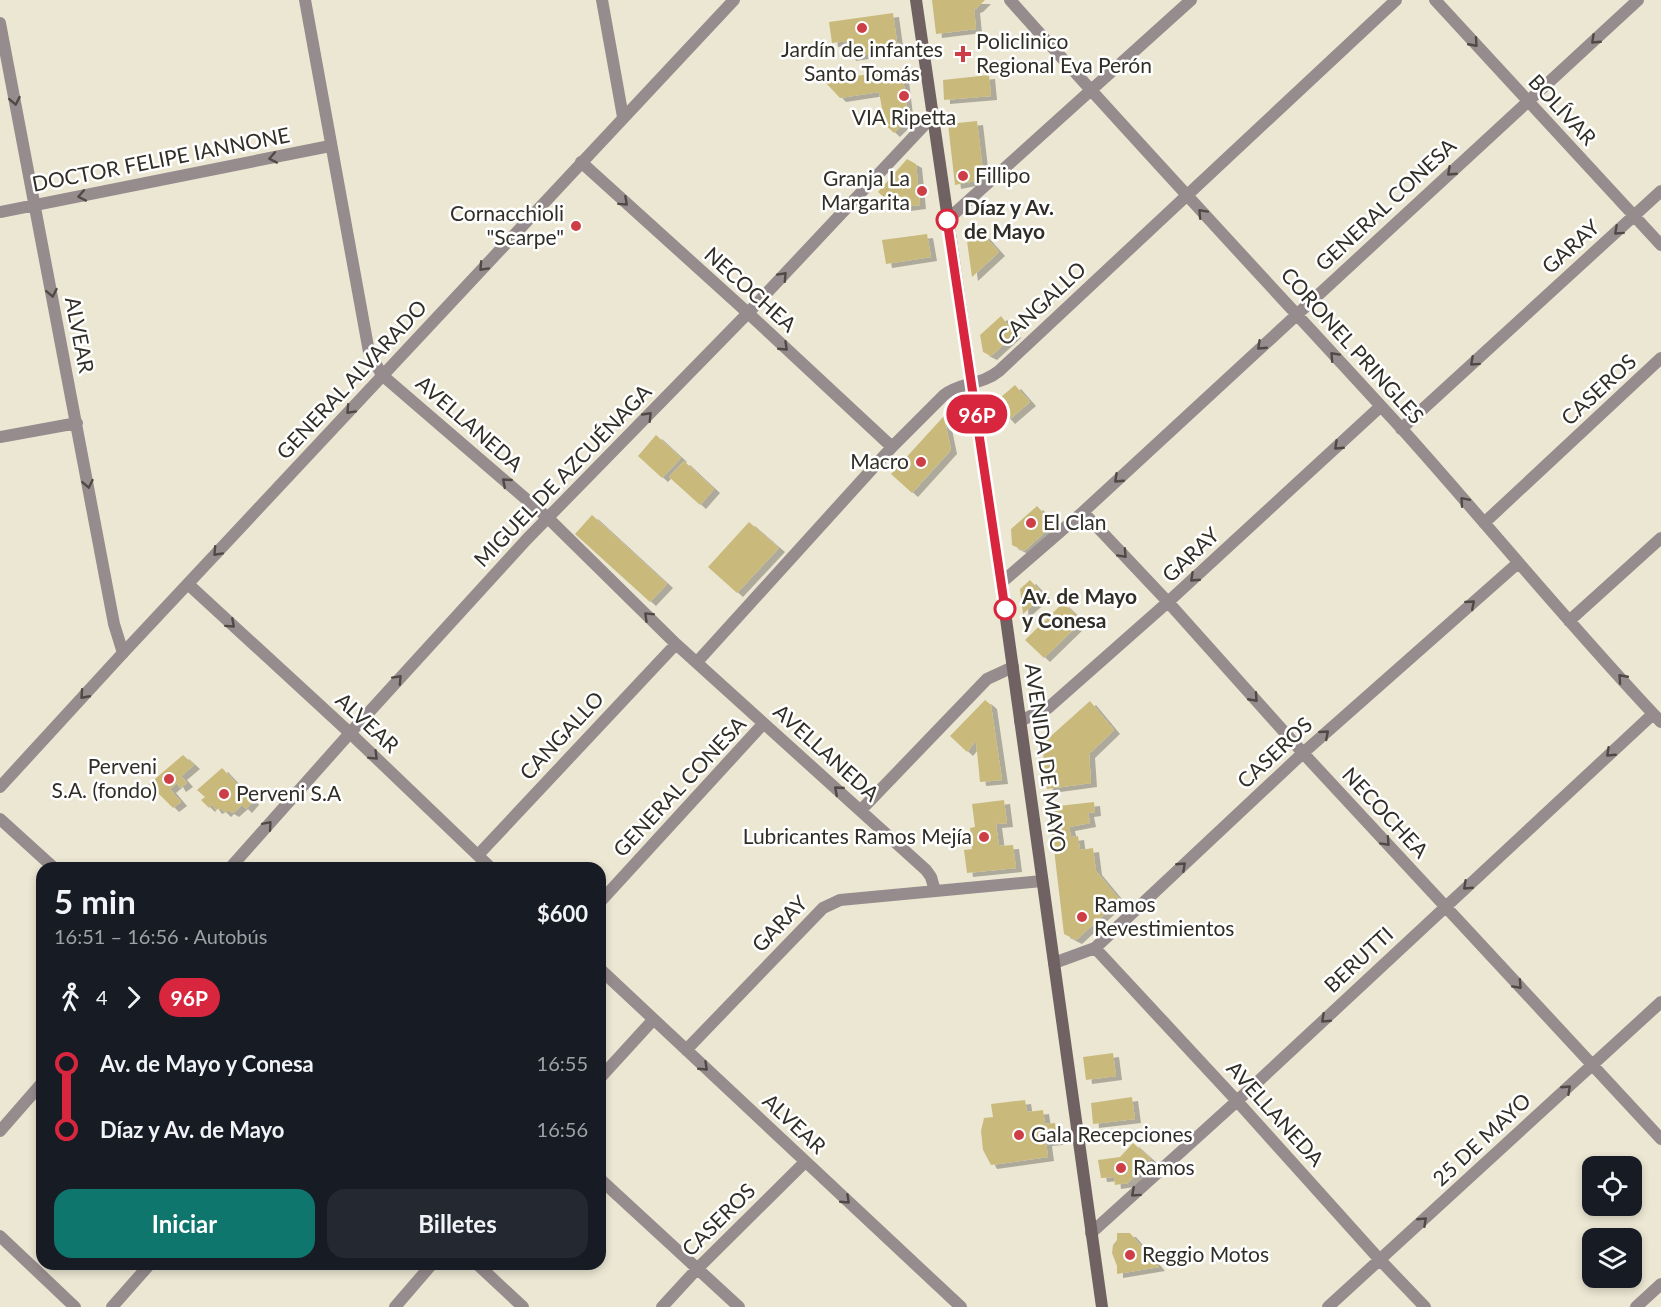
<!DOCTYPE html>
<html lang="es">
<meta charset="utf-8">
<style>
:root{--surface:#171b24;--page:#242831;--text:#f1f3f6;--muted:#9ea1a6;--accent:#0f766e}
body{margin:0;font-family:Lato,sans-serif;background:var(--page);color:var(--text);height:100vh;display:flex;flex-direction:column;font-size:22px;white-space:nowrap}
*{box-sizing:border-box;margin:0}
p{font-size:20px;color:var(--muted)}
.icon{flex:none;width:33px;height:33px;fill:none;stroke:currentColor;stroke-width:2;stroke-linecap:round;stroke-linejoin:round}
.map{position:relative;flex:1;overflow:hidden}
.drawer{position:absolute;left:36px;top:862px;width:570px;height:408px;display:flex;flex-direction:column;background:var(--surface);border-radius:18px;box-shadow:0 3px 9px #0003}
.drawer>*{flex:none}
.badge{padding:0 12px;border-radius:20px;font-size:21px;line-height:39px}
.buttons{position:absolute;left:1582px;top:1156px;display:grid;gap:12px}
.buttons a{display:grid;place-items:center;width:60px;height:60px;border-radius:12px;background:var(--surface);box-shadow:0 3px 9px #0003;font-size:30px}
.map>.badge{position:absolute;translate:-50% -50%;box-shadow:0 0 0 3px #fff}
.legs{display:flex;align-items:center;gap:9px;height:66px;padding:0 18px;font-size:20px}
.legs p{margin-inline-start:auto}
.overview{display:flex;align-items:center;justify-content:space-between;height:102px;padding:0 18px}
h1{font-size:33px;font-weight:700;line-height:45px}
.cta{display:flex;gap:12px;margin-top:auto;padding:12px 18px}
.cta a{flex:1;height:69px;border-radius:18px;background:var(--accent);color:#fff;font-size:24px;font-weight:700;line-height:69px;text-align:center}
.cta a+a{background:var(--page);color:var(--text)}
ul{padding:0 18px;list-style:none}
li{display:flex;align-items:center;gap:21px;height:66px;font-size:22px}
li i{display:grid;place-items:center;width:9px;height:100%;margin:0 8px;background:currentColor}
li i::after{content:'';width:15px;height:15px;margin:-8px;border:4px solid;border-radius:50%;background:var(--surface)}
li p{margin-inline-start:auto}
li:first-child i{background:linear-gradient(#0000 50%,currentColor 0)}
li:last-child i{background:linear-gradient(currentColor 50%,#0000 0)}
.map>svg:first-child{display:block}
.building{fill:#c9ba7c;filter:url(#shadow)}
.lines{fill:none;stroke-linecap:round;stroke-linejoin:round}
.minor{stroke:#978c8d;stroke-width:12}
.tertiary{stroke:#978c8d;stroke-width:12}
.secondary{stroke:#706263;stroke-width:12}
.oneway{stroke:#4f4a45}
.line-1-casing{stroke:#fff;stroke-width:14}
.line-1{stroke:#d7263d;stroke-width:9}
.poi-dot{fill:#ce3e46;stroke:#fff;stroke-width:2}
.stop-1-dot{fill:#fff;stroke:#d7263d;stroke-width:3}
.labels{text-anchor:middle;stroke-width:5;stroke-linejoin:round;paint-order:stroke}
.poi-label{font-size:21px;fill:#302e26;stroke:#fff;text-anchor:start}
.street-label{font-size:21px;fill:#302e26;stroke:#fff}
.stop-label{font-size:21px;font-weight:bold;fill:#302e26;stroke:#fff;text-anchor:start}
</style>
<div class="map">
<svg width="1661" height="1307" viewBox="0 0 1661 1307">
<defs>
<filter id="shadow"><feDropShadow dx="6" dy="4" stdDeviation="0" flood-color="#0004"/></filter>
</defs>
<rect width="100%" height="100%" fill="#ece7d3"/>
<path class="building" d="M932,0h53l-8,8 -3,1 2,20 -40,5z
M893,13l5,36 -48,8 -3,-16 -15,2 -3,-21z
M902,69l5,42 -5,14 -8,8 -15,-14 4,-5 -4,-22 -39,6 -16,-17z
M989,75l2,21 -47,4 -1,-20z
M977,121l6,51 -8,9 -20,4 -7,-61z
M907,159l9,5 4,41 -24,3 -18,-16z
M973,223l26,29 -27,25 -6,-43z
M927,234l4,23 -45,7 -4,-24z
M1001,316l14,18 -24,22 -8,-4 -3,-17z
M1015,385l15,17 -21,18 -15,-17z
M944,416l7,34 -39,43 -21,-19z
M656,435l25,23 -19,20 -24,-22z
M684,461l30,28 -14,16 -31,-28z
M1037,506l17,18 -30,27 -12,-6 -1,-16z
M592,515l75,69 -17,18 -75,-68z
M749,522l30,26 -42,45 -29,-26z
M1030,580l14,15 -21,19 -3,-25z
M1063,603l19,18 -38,37 -19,-18z
M985,700l6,5 11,75 -22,2 -4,-41 -9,11 -17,-16z
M1090,701l24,29 -25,24 2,29 -44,6 -5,-45z
M183,755l11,10 -13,11 6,7 -7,5 -3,-5 -7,6 11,13 -8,6 -24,-24z
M222,768l31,33 -7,8 -4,-4 -9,8 -5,-3 -3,3 -5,-5 -4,2 -4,-6 -3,4 -8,-8 4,-3 -8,-7z
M1004,800l3,23 -11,1 3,22 14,-1 3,23 -49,5 -3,-23 8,-1 -2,-21 5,-1 -3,-23z
M1094,802l1,10 -7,1 2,10 -21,4 2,10 7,-1 2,14 13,-2 3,23 24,29 -44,40 -12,-6 -15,-127z
M1113,1053l3,23 -30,4 -3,-23z
M1132,1097l3,22 -42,5 -2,-21z
M1025,1100l2,12 16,-2 2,14 10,-1 2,18 -11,1 2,15 -57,8 -8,-15 -2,-19 3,-13 9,-1 -2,-13z
M1133,1143l18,16 -23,24 -13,2 -1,-8 -13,1 -3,-18 22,-3z
M1117,1233h13l29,34 -42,7v-8l-5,-13 1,-8 4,-5z"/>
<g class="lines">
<path class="minor" d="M305,0l64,352 13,23 166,143 128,126 250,226 5,7 4,14
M602,0l21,117
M1010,0c129,145 261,286 392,429 87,97 169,198 259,293
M1435,0l226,245
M0,23l114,601 9,29
M581,162l167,151 144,134
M0,212l330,-66
M947,220l244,-220
M1401,429l260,-238
M0,437l77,-14
M1083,512l85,90 135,151 358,386
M1484,523l177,-165
M1001,583l82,-71 555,-512
M188,584l162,149 141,135
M1569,621l92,-83
M697,662l195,-215 52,-52c17,-13 38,-10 55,-24l397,-371
M1020,721l28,-13 120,-106 213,-196
M861,810l126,-131 26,-12
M0,819l54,49
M478,855l198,-211
M600,902l163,-178
M1095,948l142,153 143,159 45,47
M1054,963l41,-15 208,-195 215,-190
M600,969l361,338
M686,1050l137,-142 17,-8 202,-19
M600,1078l53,-58
M600,1179l139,128
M1091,1233l146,-132 416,-387
M0,1236l75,71
M477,1264l46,43
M112,1307l38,-43
M395,1307l37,-43
M662,1307l35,-38 108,-107
M1328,1307l333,-305
M1636,1307l25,-23"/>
<path class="tertiary" d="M0,787l123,-134 611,-653
M230,868l120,-135 177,-194 221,-226 184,-196
M0,1131l42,-48"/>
<path class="secondary" d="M916,0l85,583 101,724"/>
</g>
<defs><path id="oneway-chevron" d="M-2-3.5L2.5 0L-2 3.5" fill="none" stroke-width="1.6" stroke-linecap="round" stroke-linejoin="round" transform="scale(1.5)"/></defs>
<g class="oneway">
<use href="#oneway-chevron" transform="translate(1595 40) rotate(137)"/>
<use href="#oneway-chevron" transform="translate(1474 43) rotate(48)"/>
<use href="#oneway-chevron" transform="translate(15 101) rotate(79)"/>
<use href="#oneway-chevron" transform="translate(273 158) rotate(169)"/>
<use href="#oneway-chevron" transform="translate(1451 172) rotate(137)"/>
<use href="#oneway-chevron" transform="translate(82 196) rotate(169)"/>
<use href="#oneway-chevron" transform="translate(624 202) rotate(42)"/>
<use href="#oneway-chevron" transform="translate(1202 213) rotate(-133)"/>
<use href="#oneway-chevron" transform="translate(1618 231) rotate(138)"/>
<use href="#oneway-chevron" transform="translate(483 267) rotate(133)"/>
<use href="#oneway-chevron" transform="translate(783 276) rotate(-47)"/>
<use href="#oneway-chevron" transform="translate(52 293) rotate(79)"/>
<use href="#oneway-chevron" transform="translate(1261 346) rotate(137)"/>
<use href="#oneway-chevron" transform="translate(784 347) rotate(43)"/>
<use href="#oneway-chevron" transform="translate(1334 356) rotate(-133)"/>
<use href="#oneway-chevron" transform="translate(1474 362) rotate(138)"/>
<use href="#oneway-chevron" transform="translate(350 410) rotate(133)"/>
<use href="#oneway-chevron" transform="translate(648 416) rotate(-46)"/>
<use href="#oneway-chevron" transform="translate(1338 446) rotate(137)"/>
<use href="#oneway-chevron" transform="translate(1118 479) rotate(137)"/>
<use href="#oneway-chevron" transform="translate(506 482) rotate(-139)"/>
<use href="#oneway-chevron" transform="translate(88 484) rotate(79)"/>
<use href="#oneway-chevron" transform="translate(1464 501) rotate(-131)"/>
<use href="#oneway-chevron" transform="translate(217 552) rotate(133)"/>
<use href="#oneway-chevron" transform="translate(1123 554) rotate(47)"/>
<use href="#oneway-chevron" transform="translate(1194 578) rotate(137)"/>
<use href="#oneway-chevron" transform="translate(1471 604) rotate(-41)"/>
<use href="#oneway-chevron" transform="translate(648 616) rotate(-136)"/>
<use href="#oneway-chevron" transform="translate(231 624) rotate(42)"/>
<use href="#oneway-chevron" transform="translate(1622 678) rotate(-132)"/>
<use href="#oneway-chevron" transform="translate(398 679) rotate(-47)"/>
<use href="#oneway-chevron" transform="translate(84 695) rotate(132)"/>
<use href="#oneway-chevron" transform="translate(1254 698) rotate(48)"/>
<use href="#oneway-chevron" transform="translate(1325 734) rotate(-41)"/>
<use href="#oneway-chevron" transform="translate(1610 753) rotate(137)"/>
<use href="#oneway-chevron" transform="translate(374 756) rotate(44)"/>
<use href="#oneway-chevron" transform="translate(838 790) rotate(-139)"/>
<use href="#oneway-chevron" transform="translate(268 825) rotate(-49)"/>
<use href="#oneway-chevron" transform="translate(1386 842) rotate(47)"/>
<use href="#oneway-chevron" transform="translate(1182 866) rotate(-43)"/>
<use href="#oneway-chevron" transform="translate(1467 886) rotate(137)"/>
<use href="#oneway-chevron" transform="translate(1518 985) rotate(47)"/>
<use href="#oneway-chevron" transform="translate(1325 1019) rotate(137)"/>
<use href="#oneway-chevron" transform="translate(704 1067) rotate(43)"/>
<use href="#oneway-chevron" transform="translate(1567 1089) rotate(-43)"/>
<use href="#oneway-chevron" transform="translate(1135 1193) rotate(138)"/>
<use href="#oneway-chevron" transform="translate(846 1200) rotate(43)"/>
<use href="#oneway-chevron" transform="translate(1423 1221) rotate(-43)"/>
</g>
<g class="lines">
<g class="line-1-casing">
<path id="line-1" d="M947,220l58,389"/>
</g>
<use href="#line-1" class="line-1"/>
</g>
<g class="poi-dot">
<circle cx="862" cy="28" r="6"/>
<path d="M960 45h6v6h6v6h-6v6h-6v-6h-6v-6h6z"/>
<circle cx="904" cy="96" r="6"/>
<circle cx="963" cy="176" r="6"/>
<circle cx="922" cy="191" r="6"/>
<circle cx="576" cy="226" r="6"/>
<circle cx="921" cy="462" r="6"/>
<circle cx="1031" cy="523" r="6"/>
<circle cx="169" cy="779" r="6"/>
<circle cx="224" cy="794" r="6"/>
<circle cx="984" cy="837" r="6"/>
<circle cx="1082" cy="917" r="6"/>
<circle cx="1019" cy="1135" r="6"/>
<circle cx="1121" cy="1168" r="6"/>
<circle cx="1130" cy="1255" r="6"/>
</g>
<g class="stop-1-dot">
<circle cx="947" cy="220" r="10"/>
<circle cx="1005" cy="609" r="10"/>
</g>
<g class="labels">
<g class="poi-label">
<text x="976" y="49">Policlinico<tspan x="976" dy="24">Regional Eva Perón</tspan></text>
<text x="862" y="57" text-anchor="middle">Jardín de infantes<tspan x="862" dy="24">Santo Tomás</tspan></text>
<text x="904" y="125" text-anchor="middle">VIA Ripetta</text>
<text x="975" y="183">Fillipo</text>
<text x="910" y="186" text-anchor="end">Granja La<tspan x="910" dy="24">Margarita</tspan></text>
<text x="564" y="221" text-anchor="end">Cornacchioli<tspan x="564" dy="24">"Scarpe"</tspan></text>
<text x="909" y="469" text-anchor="end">Macro</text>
<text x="1043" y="530">El Clan</text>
<text x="157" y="774" text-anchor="end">Perveni<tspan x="157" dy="24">S.A. (fondo)</tspan></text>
<text x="236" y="801">Perveni S.A</text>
<text x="972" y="844" text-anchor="end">Lubricantes Ramos Mejía</text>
<text x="1094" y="912">Ramos<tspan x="1094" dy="24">Revestimientos</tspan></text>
<text x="1031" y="1142">Gala Recepciones</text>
<text x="1133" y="1175">Ramos</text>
<text x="1142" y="1262">Reggio Motos</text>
</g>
<g class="street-label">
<text transform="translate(1562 110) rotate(47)" y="7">BOLÍVAR</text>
<text transform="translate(161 160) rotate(-11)" y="7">DOCTOR FELIPE IANNONE</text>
<text transform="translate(1386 205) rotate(-43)" y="7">GENERAL CONESA</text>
<text transform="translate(1571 247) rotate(-42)" y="7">GARAY</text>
<text transform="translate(750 290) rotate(42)" y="7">NECOCHEA</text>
<text transform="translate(1042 304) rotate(-43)" y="7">CANGALLO</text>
<text transform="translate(79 335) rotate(79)" y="7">ALVEAR</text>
<text transform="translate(1352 346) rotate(48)" y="7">CORONEL PRINGLES</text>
<text transform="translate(352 380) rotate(-47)" y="7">GENERAL ALVARADO</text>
<text transform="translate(1599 390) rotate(-43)" y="7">CASEROS</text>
<text transform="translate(469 424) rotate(41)" y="7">AVELLANEDA</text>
<text transform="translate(563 476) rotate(-46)" y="7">MIGUEL DE AZCUÉNAGA</text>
<text transform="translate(1191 555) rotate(-43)" y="7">GARAY</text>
<text transform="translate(367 723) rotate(43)" y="7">ALVEAR</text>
<text transform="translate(562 736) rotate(-47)" y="7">CANGALLO</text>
<text transform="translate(826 753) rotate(42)" y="7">AVELLANEDA</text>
<text transform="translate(1275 753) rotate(-43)" y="7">CASEROS</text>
<text transform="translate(1045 758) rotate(82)" y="7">AVENIDA DE MAYO</text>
<text transform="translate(680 787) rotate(-47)" y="7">GENERAL CONESA</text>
<text transform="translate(1385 813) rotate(47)" y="7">NECOCHEA</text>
<text transform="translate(780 924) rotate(-46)" y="7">GARAY</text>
<text transform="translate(1359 960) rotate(-43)" y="7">BERUTTI</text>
<text transform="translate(1275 1114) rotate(48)" y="7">AVELLANEDA</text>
<text transform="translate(794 1124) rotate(43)" y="7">ALVEAR</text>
<text transform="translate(1482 1140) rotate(-43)" y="7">25 DE MAYO</text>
<text transform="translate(719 1220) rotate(-45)" y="7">CASEROS</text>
</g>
<g class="stop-label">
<text x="964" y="215">Díaz y Av.<tspan x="964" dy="24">de Mayo</tspan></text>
<text x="1022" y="604">Av. de Mayo<tspan x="1022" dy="24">y Conesa</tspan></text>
</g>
</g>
</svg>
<div class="buttons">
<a><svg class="icon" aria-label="locate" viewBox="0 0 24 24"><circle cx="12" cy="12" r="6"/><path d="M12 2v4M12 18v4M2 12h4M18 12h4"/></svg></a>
<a><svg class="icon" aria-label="layers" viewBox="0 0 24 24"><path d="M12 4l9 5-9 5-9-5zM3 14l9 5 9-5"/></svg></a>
</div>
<b class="badge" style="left:977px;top:414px;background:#d7263d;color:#fff">96P</b>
<section class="drawer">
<div class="overview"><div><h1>5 min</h1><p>16:51 – 16:56 · Autobús</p></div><b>$600</b></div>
<div class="legs"><svg class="icon" aria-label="walk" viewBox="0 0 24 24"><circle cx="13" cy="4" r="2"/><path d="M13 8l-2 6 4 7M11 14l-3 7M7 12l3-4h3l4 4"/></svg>4<svg class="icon" aria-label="forward" viewBox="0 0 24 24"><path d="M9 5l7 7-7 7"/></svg><b class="badge" style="background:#d7263d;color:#fff">96P</b></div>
<ul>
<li><i style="color:#d7263d"></i><b>Av. de Mayo y Conesa</b><p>16:55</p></li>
<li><i style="color:#d7263d"></i><b>Díaz y Av. de Mayo</b><p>16:56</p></li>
</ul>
<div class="cta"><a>Iniciar</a><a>Billetes</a></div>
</section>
</div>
